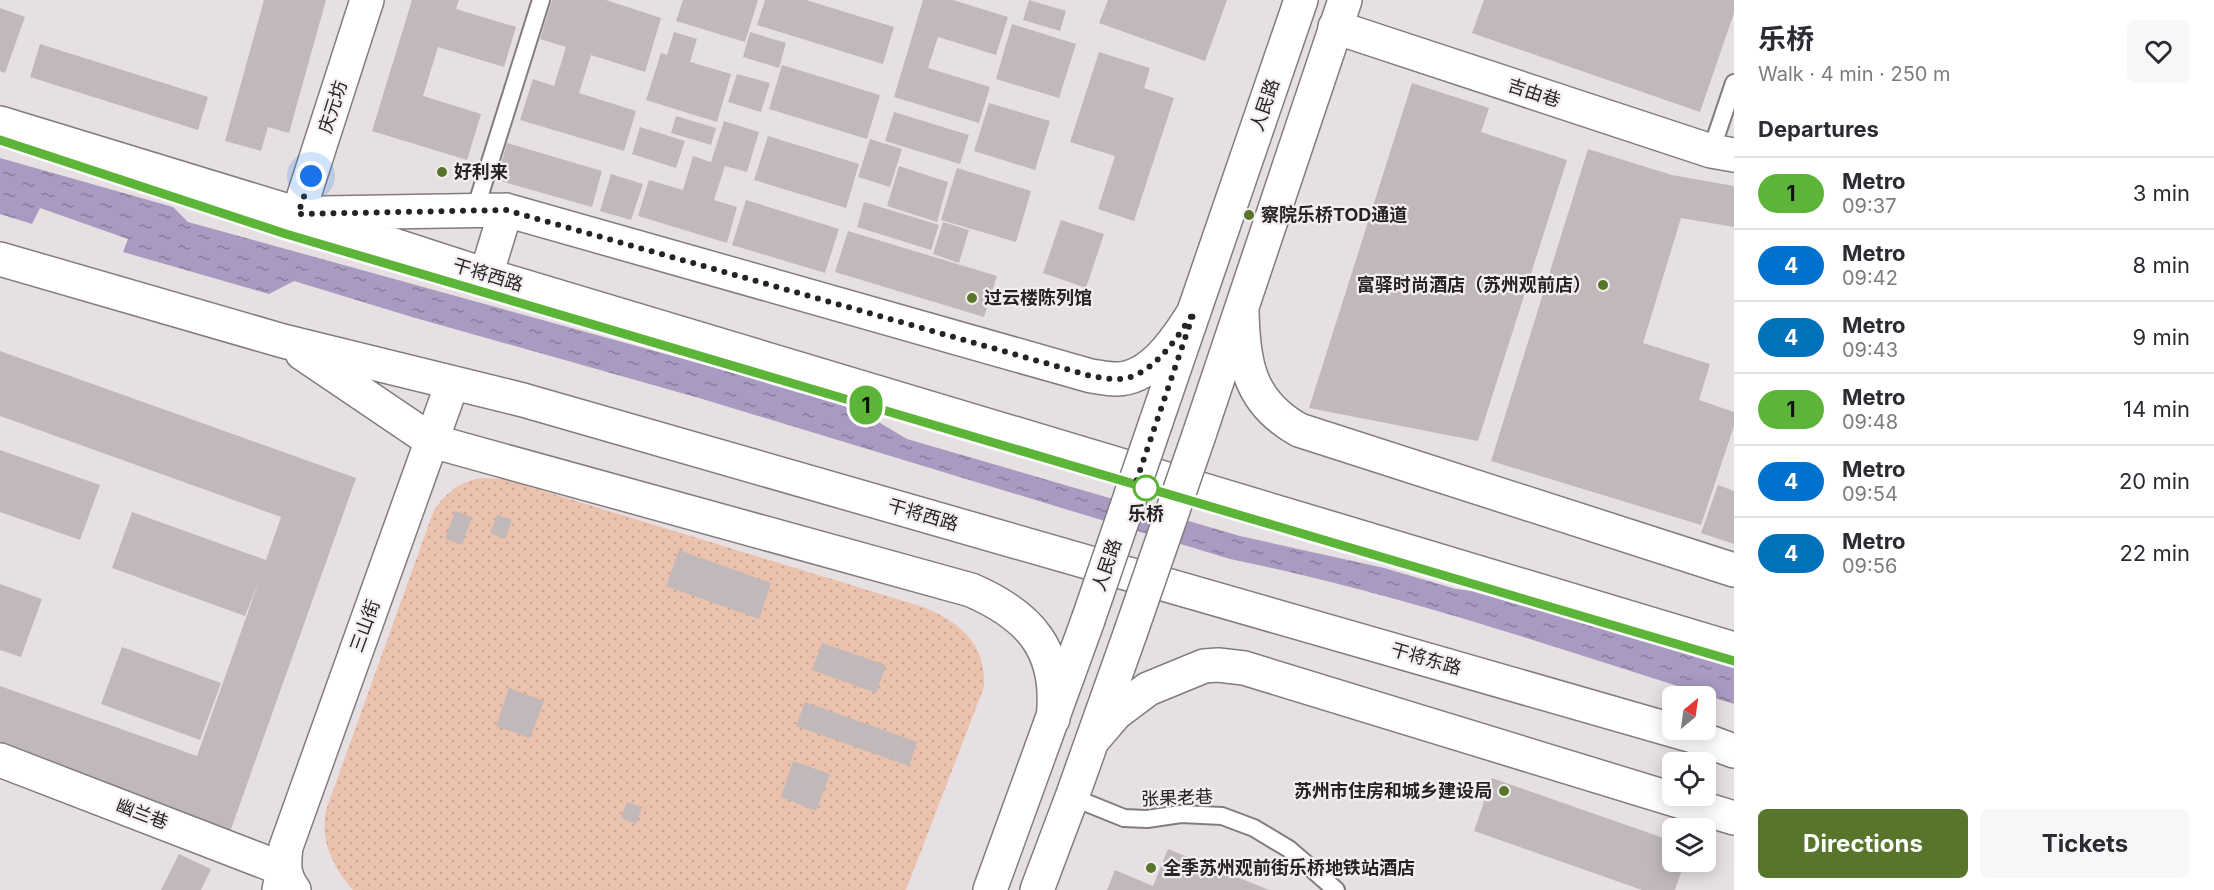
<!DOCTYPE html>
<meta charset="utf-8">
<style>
:root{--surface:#fff;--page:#f7f7f7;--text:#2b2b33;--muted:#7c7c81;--line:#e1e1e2;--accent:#57762c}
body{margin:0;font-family:Inter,"Noto Sans SC",sans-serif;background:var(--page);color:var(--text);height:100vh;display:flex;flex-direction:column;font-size:22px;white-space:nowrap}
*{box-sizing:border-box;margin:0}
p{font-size:20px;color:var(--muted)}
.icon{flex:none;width:33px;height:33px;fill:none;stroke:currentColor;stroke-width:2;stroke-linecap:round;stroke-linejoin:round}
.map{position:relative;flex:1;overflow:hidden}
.panel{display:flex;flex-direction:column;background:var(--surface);width:480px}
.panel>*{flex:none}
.badge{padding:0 12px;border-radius:20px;font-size:21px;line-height:39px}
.needle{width:39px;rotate:29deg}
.fabs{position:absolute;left:1662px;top:686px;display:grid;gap:12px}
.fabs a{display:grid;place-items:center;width:54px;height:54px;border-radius:9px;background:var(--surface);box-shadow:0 3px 15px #0003;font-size:30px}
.you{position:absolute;width:30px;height:30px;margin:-15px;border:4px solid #fff;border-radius:50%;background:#1a73e8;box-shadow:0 0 0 9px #1a73e833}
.map>.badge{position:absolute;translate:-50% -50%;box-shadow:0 0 0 3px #fff}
h2{padding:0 24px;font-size:22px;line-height:54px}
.round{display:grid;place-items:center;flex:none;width:63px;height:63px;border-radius:9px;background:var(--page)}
.overview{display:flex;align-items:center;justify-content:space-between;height:102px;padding:0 24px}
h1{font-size:28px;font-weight:700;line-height:45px}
.button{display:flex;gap:12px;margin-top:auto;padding:12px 24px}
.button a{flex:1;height:69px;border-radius:9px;background:var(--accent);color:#fff;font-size:24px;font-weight:700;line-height:69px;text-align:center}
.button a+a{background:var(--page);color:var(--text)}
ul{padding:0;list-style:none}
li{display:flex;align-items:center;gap:18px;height:72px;padding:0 24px;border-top:2px solid var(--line)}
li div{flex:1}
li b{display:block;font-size:22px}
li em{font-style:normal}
li .badge{min-width:66px;font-weight:700;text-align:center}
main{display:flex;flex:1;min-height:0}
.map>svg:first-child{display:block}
.grass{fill:url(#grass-dots)}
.water{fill:url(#water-ripples)}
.building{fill:#c1b9b9}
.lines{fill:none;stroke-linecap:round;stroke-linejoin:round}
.service-casing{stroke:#837c7e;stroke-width:20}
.minor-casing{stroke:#837c7e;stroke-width:36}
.tertiary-casing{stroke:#837c7e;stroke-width:36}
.primary-casing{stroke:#837c7e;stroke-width:36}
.service{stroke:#fff;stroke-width:16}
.minor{stroke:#fff;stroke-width:33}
.tertiary{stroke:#fff;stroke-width:33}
.primary{stroke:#fff;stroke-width:33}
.primary-bridge-casing{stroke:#837c7e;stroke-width:36;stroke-linecap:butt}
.primary-bridge{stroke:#fff;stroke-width:33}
.line-casing{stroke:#fff;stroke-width:14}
.line{stroke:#5cb439;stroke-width:9}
.walk{stroke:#262324;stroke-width:6;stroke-dasharray:0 10.8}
.poi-dot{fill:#57762c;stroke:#f4edef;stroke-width:2}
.stop-dot{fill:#fff;stroke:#5cb439;stroke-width:3}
.labels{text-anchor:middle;stroke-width:4.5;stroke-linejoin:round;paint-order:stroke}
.street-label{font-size:18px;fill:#262324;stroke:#f4edef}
.poi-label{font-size:18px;font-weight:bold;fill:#262324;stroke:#f4edef;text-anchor:start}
.stop-label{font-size:18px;font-weight:bold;fill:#262324;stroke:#f4edef}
</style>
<main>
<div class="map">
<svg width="1734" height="890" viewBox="0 0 1734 890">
<defs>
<pattern id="grass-dots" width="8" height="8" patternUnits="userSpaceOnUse" patternTransform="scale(1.5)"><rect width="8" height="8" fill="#eac2ad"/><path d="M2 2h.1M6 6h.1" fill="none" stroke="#c9a695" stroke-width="1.8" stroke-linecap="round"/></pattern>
<pattern id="water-ripples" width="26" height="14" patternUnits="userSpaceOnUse" patternTransform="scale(1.5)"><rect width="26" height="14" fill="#a89ac0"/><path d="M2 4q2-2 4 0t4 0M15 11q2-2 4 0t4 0" fill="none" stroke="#897d9c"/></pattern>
</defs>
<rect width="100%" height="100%" fill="#e7e0e2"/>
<path class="grass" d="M483,478l21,1 419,128c37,15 63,37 61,80l-78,203h-553l-2,-2c-19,-23 -31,-48 -25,-78l108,-300c12,-17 27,-30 49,-32z"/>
<path class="water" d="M0,158l173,49 15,15 579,160 93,29 47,28 333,97 144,32 72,21 49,6 229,69v40c-167,-53 -333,-110 -504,-145l-531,-161 -287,-81 -118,-36 -25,13 -146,-42 5,-13 -88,-31 -8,16 -32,-10z"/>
<path class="building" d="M264,0h62l-37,133 -21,-6 -7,24 -36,-10z
M412,0h47l-3,9 60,18 -12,40 -66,-20 -15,49 58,18 -14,46 -95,-29z
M552,0h54l55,18 -16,54 -54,-17 -12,38 57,18 -12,40 -104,-31 13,-41 21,7 12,-39 -26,-8z
M683,0h75l-13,42 -69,-21z
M765,0h41l88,27 -11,37 -126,-39z
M923,0h30l55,17 -12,38 -58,-18 -10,31 62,19 -11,36 -85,-26z
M1029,0l37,11 -6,20 -37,-11z
M1108,0h119l-22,61 -106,-38z
M1484,0h250v13l-34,99 -228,-79z
M0,8l25,9 -20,56 -5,-2z
M1012,24l64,20 -17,54 -63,-19z
M674,32l23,7 -7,23 41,12 -14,48 -71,-22 15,-47 6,2z
M750,32l36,11 -7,25 -36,-11z
M40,44l168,53 -10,33 -168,-53z
M1099,52l51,16 -6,20 30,10 -40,123 -36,-12 17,-53 -45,-14z
M782,65l98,30 -13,44 -98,-30z
M737,74l33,9 -9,29 -33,-10z
M1412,83l77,25 -8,24 86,28 -89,281 -169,-33z
M989,103l61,18 -15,49 -61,-19z
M894,112l75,23 -9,29 -75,-23z
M676,116l40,12 -5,17 -40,-12z
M724,121l35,11 -12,40 -22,-6 -11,34 23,7 -10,36 -89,-27 11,-36 34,10 10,-34 18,6z
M640,127l45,14 -9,27 -44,-14z
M768,136l91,28 -13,44 -92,-28z
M870,139l32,10 -12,38 -32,-10z
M507,143l95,28 -10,36 -95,-27z
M1588,149l84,26 62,11v41l-53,-9 -38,125 67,21 -11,36 35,12v14l-33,99 -210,-64z
M899,166l49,16 -11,40 -50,-16z
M957,168l74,23 -15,51 -75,-22z
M611,174l32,10 -12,36 -31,-9z
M746,200l93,29 -14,44 -93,-28z
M864,202l75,23 -8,25 -74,-23z
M1061,220l43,14 -18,54 -43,-15z
M943,222l26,8 -10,33 -26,-9z
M848,231l149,45 -13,41 -149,-45z
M0,351l356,127 -126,354 -230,-82v-64l197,70 62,-175 -14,35 -133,-48 20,-56 134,48 15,-43 -281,-101z
M0,450l100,35 -20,55 -80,-28z
M1718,485l16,6v53l-33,-11z
M455,511l17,6 -10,28 -17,-6z
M497,515l15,5 -7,19 -15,-6z
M679,550l92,33 -12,36 -93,-33z
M0,584l42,15 -21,58 -21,-7z
M822,643l64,22 -10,28 -64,-23z
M122,647l99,36 -21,57 -99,-36z
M509,688l35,13 -14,37 -34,-12z
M805,702l112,40 -8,24 -113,-40z
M793,761l37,13 -14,37 -35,-14z
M1492,778l180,63v20h13l-10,29h-33l-168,-59z
M627,802l15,5 -6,17 -15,-6z
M1168,849l101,41h-162l8,-20 38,16z
M179,854l32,15 -10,21h-40z"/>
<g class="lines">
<g class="service-casing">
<path id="service" d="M1711,151l23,-68
M475,210l66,-210
M1072,797l52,21 23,1 34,-5 41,2 32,12 35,21 47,41"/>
</g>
<g class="minor-casing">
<path id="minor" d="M1335,27l376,124 23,4
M0,760l283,109 -4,21"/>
</g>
<g class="tertiary-casing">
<path id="tertiary" d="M298,214l69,-214
M294,890c-11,-15 -10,-26 -8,-43l166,-463"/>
</g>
<g class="primary-casing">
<path id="primary" d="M0,123l298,91 188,61 1248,374
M324,213l182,-3 585,166c8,1 16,3 23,3 36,2 64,-41 80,-67
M0,259l283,82 240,59 1173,337 38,14
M486,275l20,-65
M1242,311c1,52 7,91 57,119l435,140
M302,353l130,88 539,149c60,26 90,61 82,129
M1156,422l145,-422
M1199,435l146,-435
M1092,741l24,-28 32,-24 56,-23 14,-1 26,3 490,150
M990,890l98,-270
M1037,890l35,-93 58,-163"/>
</g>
<use href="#service" class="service"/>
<use href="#minor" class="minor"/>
<use href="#tertiary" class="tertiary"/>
<use href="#primary" class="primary"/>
<g class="primary-bridge-casing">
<path id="primary-bridge" d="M1088,620l68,-198
M1130,634l69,-199"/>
</g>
<use href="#primary-bridge" class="primary-bridge"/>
</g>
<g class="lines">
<g class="line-casing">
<path id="line" d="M0,140l286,94 1448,427"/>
</g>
<use href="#line" class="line"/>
<path class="walk" d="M311,176l-13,38 208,-4 585,166c8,1 16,3 24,3 35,2 62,-41 79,-67l-60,176h12"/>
</g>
<g class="poi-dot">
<circle cx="442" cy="172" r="6"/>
<circle cx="1249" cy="215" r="6"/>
<circle cx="1603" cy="285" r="6"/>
<circle cx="972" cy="298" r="6"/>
<circle cx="1504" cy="791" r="6"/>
<circle cx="1151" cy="868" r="6"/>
</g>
<circle class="stop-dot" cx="1146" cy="488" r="12"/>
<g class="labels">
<g class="street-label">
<text transform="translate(1534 93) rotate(18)" y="6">吉由巷</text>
<text transform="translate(1265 105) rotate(-71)" y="6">人民路</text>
<text transform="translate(333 107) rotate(-72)" y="6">庆元坊</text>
<text transform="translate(488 275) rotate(17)" y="6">干将西路</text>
<text transform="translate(923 515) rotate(16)" y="6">干将西路</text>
<text transform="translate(1107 565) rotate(-71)" y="6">人民路</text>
<text transform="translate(365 626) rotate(-70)" y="6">三山街</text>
<text transform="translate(1426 659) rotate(16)" y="6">干将东路</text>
<text transform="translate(1177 798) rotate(-2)" y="6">张果老巷</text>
<text transform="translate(142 814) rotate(21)" y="6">幽兰巷</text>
</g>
<g class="poi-label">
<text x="454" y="178">好利来</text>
<text x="1261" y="221">察院乐桥TOD通道</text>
<text x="1591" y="291" text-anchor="end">富驿时尚酒店（苏州观前店）</text>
<text x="984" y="304">过云楼陈列馆</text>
<text x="1492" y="797" text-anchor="end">苏州市住房和城乡建设局</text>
<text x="1163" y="874">全季苏州观前街乐桥地铁站酒店</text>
</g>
<g class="stop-label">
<text x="1146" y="520">乐桥</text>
</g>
</g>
</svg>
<div class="fabs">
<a><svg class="needle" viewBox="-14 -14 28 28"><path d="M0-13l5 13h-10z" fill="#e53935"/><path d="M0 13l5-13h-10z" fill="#7c7c81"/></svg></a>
<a><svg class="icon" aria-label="locate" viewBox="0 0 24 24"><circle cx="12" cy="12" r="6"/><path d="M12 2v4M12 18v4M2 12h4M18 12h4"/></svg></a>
<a><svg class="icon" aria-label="layers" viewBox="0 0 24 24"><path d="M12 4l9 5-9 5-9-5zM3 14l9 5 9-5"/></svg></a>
</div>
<div class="you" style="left:311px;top:176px"></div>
<b class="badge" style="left:866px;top:405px;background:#5cb439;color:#111">1</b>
</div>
<section class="panel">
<div class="overview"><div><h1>乐桥</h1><p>Walk · 4 min · 250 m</p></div><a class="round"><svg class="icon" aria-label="heart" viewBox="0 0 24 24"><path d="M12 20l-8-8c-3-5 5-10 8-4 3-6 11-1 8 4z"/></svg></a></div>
<h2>Departures</h2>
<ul>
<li><span class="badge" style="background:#5cb439;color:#111">1</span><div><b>Metro</b><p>09:37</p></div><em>3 min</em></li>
<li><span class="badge" style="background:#0072ce;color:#fff">4</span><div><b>Metro</b><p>09:42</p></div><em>8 min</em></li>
<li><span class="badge" style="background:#0072bc;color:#fff">4</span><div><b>Metro</b><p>09:43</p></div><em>9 min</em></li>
<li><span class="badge" style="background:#5cb439;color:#111">1</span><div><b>Metro</b><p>09:48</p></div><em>14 min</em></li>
<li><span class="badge" style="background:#0072ce;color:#fff">4</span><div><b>Metro</b><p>09:54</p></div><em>20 min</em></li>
<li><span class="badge" style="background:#0072bc;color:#fff">4</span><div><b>Metro</b><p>09:56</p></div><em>22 min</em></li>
</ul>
<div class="button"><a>Directions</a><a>Tickets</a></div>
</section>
</main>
